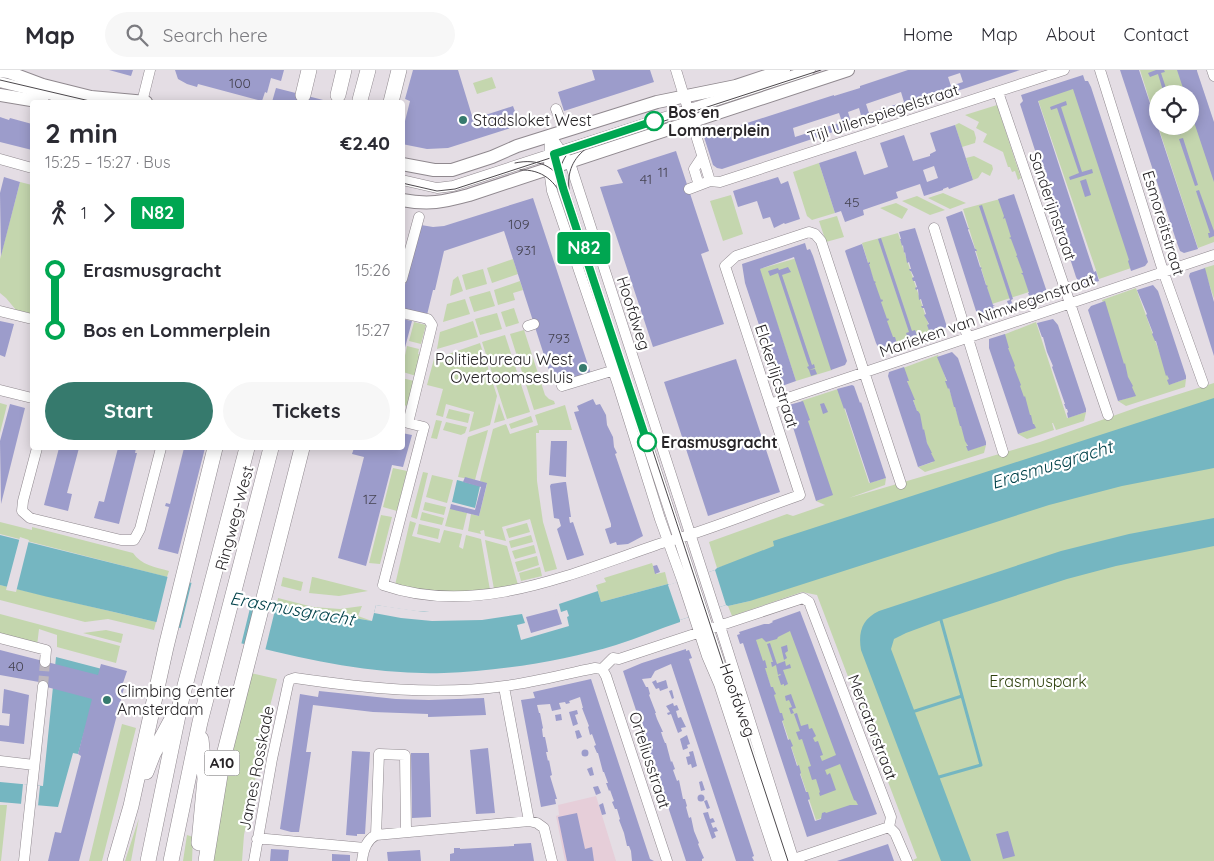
<!DOCTYPE html>
<meta charset="utf-8">
<style>
:root{--surface:#fff;--page:#f7f7f7;--text:#2b2b33;--muted:#7c7c81;--line:#e1e1e2;--accent:#367a6d}
body{margin:0;font-family:Quicksand,sans-serif;background:var(--page);color:var(--text);height:100vh;display:flex;flex-direction:column;font-size:19px;white-space:nowrap}
*{box-sizing:border-box;margin:0}
p{font-size:16px;color:var(--muted)}
.icon{flex:none;width:28px;height:28px;fill:none;stroke:currentColor;stroke-width:2;stroke-linecap:round;stroke-linejoin:round}
.map{position:relative;flex:1;overflow:hidden}
.details{position:absolute;left:30px;top:30px;width:375px;height:350px;display:flex;flex-direction:column;background:var(--surface);border-radius:5px;box-shadow:0 2px 12px #0003}
.details>*{flex:none}
.badge{padding:0 10px;border-radius:4px;font-size:18px;line-height:32px}
.controls{position:absolute;left:1149px;top:15px;display:grid;gap:10px}
.controls a{display:grid;place-items:center;width:50px;height:50px;border-radius:50%;background:var(--surface);box-shadow:0 2px 12px #0003;font-size:25px}
.map>.badge{position:absolute;translate:-50% -50%;box-shadow:0 0 0 2px #fff}
.legs{display:flex;align-items:center;gap:8px;height:55px;padding:0 15px;font-size:16px}
.legs p{margin-inline-start:auto}
.head{display:flex;align-items:center;justify-content:space-between;height:85px;padding:0 15px}
h1{font-size:28px;font-weight:800;line-height:38px}
.button{display:flex;gap:10px;margin-top:auto;padding:10px 15px}
.button a{flex:1;height:58px;border-radius:30px;background:var(--accent);color:#fff;font-size:20px;font-weight:800;line-height:58px;text-align:center}
.button a+a{background:var(--page);color:var(--text)}
ul{padding:0 15px;list-style:none}
li{display:flex;align-items:center;gap:18px;height:60px;font-size:19px}
li i{display:grid;place-items:center;width:8px;height:100%;margin:0 6px;background:currentColor}
li i::after{content:'';width:12px;height:12px;margin:-6px;border:4px solid;border-radius:50%;background:var(--surface)}
li p{margin-inline-start:auto}
li:first-child i{background:linear-gradient(#0000 50%,currentColor 0)}
li:last-child i{background:linear-gradient(currentColor 50%,#0000 0)}
header{display:flex;align-items:center;gap:30px;box-sizing:border-box;height:70px;padding:0 25px;background:var(--surface);border-bottom:1px solid var(--line)}
header strong{font-size:24px}
nav{display:flex;gap:28px;margin-inline-start:auto;font-size:18px}
.search{width:350px;height:45px;background:var(--page);display:flex;align-items:center;gap:12px;box-sizing:border-box;padding:0 18px;border-radius:28px;color:var(--muted);font-size:19px}
.map>svg:first-child{display:block}
.education{fill:#e6ced9}
.green{fill:#c4d6ae}
.water{fill:#75b6c1}
.pier{fill:#e4dde4}
.lines{fill:none;stroke-linecap:round;stroke-linejoin:round}
.stream{stroke:#75b6c1;stroke-width:3}
.building{fill:#9c9ccb;fill-rule:evenodd}
.minor-tunnel{stroke:#beb8be;stroke-width:10;stroke-dasharray:10 5;stroke-linecap:butt}
.minor-casing{stroke:#90898f;stroke-width:11}
.major-casing{stroke:#90898f;stroke-width:14}
.highway-casing{stroke:#90898f;stroke-width:16}
.minor{stroke:#fff;stroke-width:10}
.major{stroke:#fff;stroke-width:12}
.highway{stroke:#fff;stroke-width:15}
.tram{stroke:#4c484c;stroke-width:1}
.line-1-casing{stroke:#fff;stroke-width:11}
.line-1{stroke:#00a651;stroke-width:8}
.poi-dot{fill:#367a6d;stroke:#fff;stroke-width:2}
.stop-1-dot{fill:#fff;stroke:#00a651;stroke-width:2.5}
.labels{text-anchor:middle;stroke-width:4.5;stroke-linejoin:round;paint-order:stroke}
.number-label{font-size:14px;fill:#454351}
.shield{fill:#fff;stroke:#686668;stroke-width:1}
.shield-label{font-size:15px;font-weight:bold;fill:#282528}
.stop-label{font-size:16px;font-weight:bold;fill:#282528;stroke:#fff;text-anchor:start}
.street-label{font-size:16px;fill:#282528;stroke:#fff}
.poi-label{font-size:16px;fill:#282528;stroke:#fff;text-anchor:start}
.park-label{font-size:16px;fill:#2f420e;stroke:#fff}
.water-label{font-size:18px;font-style:italic;fill:#03434b;stroke:#fff}
</style>
<header>
<strong>Map</strong>
<div class="search"><svg class="icon" aria-label="search" viewBox="0 0 24 24"><circle cx="10" cy="10" r="6"/><path d="M15 15l6 6"/></svg>Search here</div>
<nav><a>Home</a><a>Map</a><a>About</a><a>Contact</a></nav>
</header>
<div class="map">
<svg width="1214" height="791" viewBox="0 0 1214 791">
<rect width="100%" height="100%" fill="#e4dde4"/>
<path class="education" d="M596,726l20,65h-51l-9,-45 3,-1 -1,-10z"/>
<path class="green" d="M1140,0h38l8,24h-28l-1,30z
M492,7l4,11 -19,6 -4,-11z
M1073,16l61,181 -35,12 -62,-182z
M997,35l24,73 -3,2 -3,-9 -3,1 -2,-5h-2l-5,-15 -20,-10 4,-8 -11,-6 3,-6 -14,-7z
M1190,36l24,71v65l-16,6 -40,-122h32z
M959,53l15,8 2,7 -1,5 -13,4 -7,-22z
M974,86l18,9 1,4 -3,7 -8,-4 -4,6 -5,2 -7,-22z
M819,93l16,50 -23,7 -5,-4 -14,-44z
M20,112l12,3v129l-16,-4 -10,-12 -6,-5v-34z
M943,123l23,10 -16,6 -22,-11z
M731,125l12,39 -20,7 -13,-40z
M917,126l28,14 -15,5 -28,-14z
M1000,129l29,93 -37,12 -29,-95z
M896,133l12,6 -6,10 -22,-11z
M837,146l7,21 -18,5 -7,-21z
M898,163l34,102 -38,13 -32,-105z
M797,188l35,112 -36,11 -37,-112z
M513,189l5,15 -26,9 -5,-15z
M1214,195v34l-10,-31z
M483,199l4,15 -21,6 -4,-15z
M458,206l5,15 -13,5 3,-16z
M520,211l3,9 -10,3 2,7 -17,5 -4,-15z
M1136,218l35,96 15,-5 -1,8 -59,19 -8,-5 16,-5 -32,-96z
M490,221l5,15 -21,6 -5,-15z
M465,229l5,15 -27,8 4,-18z
M514,238l5,15 -13,4 -5,-15z
M497,243l5,16 -22,6 -5,-16z
M473,251l5,16 -41,12 3,-17z
M414,252l12,3 -5,19 -12,-3z
M1036,252l31,96 19,-6 -2,9 -28,9 -3,-7h-1l2,7 -27,9 -9,-5 14,-5 -29,-94z
M524,260l21,65 4,4 5,2 1,3 -21,6 -24,-76z
M505,265l25,77 -23,7 -25,-77z
M480,273l17,53 -7,29 -21,7 5,-20 -28,-8 -3,13 -7,-2 7,-26 -16,-4 7,-26z
M407,276l12,3 -1,5 3,1 -5,21 -13,-4v-7z
M938,285l31,95 17,-5 -2,8 -59,19 -7,-5 15,-5 -30,-94z
M402,308l12,3 -6,25 -5,-1z
M1214,313v27l-497,158 -8,-26 78,-28 6,2 32,-11 -9,-4 15,-6 -30,-94 37,-12 31,94 17,-5 -1,7 -36,13 191,-56 101,-36z
M0,333l7,2 -7,28z
M499,333l6,17 -11,3z
M565,335l7,25h-33v3h-3l1,48 6,41 14,47 -12,3 -15,-53 -28,8 4,14 -21,-5 -1,-6 -4,1 1,3 -13,-3 3,-17 8,2 8,-32 -7,-3 13,-52 13,-5 4,10 28,-9 -3,-10z
M449,339l21,5 -2,9 -22,-5z
M531,346l2,6 -22,7 -2,-5z
M436,350l6,1 -5,18 -6,-1z
M446,352l21,5 -2,6 -4,2 -18,-5z
M488,360l-13,50 -17,-3 10,-40z
M1214,388v403h-300l-1,-1 4,-2 -100,-263 -15,-3 -70,24 -4,-10 22,-5 56,-36z
M393,398l14,3 -10,40 -14,-4z
M423,402l5,1 -11,46 -6,-2z
M432,405l21,5 -6,23 -21,-6z
M425,432l21,5 -2,8 -21,-5z
M450,438l17,5 -4,17 -18,-4z
M422,442l22,6 -2,7 -22,-5z
M381,445l11,2 -12,47 -11,-1z
M410,451l6,2 -4,13 28,7 4,-13 18,4 -3,13 4,2 3,-14 15,4 9,51 -34,2 -31,-1 -30,-6z
M0,452l32,8v-3l101,26c8,12 22,14 36,18l-2,6 -167,-43z
M527,453l3,9 -21,6 -3,-9z
M419,454l21,5 -2,10 -21,-5z
M531,465l2,7 -22,6 -2,-7z
M485,470l22,6 11,39 -24,4z
M534,475l2,8 -21,6 -3,-8z
M537,486l2,9 -21,7 -3,-10z
M652,493l4,11 9,-2 3,12 -67,18 -5,-17 10,-3 -2,-4z
M540,497l2,9 -21,5 -2,-8z
M283,507l20,5 -2,9 -20,-5z
M312,507h1l55,14 -29,5 -30,-3z
M0,515l156,37 -2,8 -46,-11 -23,3 -85,-22z
M278,528l35,9 27,2 22,-3 -4,10 14,5 -84,-14 -11,-3z
M0,544l120,32 -4,17 -59,-16v-12l-18,-6 -2,17 -37,-10z
M791,557l68,179 -43,14 -61,-180z
M106,560l17,4 -2,9 -38,-10z
M251,603l26,6 -8,31 -25,125 -2,26h-30l13,-84z
M122,654l14,4 -34,133h-13z
M0,735h7l-6,56h-1z
M139,748l-8,43h-6z
M187,765l6,2 -1,24h-9z"/>
<path class="water" d="M1214,328v70l-92,18 -73,19 -299,96 -22,5 -2,-1 -46,15v2c-21,7 -42,16 -64,23 -52,16 -117,26 -172,28 -88,3 -175,-23 -260,-44 -61,-16 -123,-28 -184,-44v-50l288,72 84,14 4,-16c53,10 109,12 161,-2 20,-5 39,-12 59,-18l5,17 67,-18 1,1 46,-15 2,-2 57,-22 -1,-5z
M457,410l23,6 -5,22 -23,-6z
M1214,448v28l-98,20 -49,13 -126,41 -35,13 -12,6 -3,10 80,212h-30l-80,-211c-3,-18 1,-31 18,-39l182,-60 68,-17z
M56,587l46,12 -24,85 -5,-1 -15,54 -58,-5v-20l43,4z"/>
<path class="pier" d="M20,467l9,3 -13,52 -10,-2z
M715,500l11,35 -46,15 -12,-35z
M168,505l21,5 -13,49 -20,-5z
M192,511l61,15 -12,49 -61,-15z
M597,513l1,1 -2,1 2,6 -39,13 2,8 6,-2 2,6 -2,1 2,9 -48,14 -4,-15 8,-2 -3,-9 -40,6 -50,1 -31,-3 -27,-5 2,-8 49,7h52v-1l36,-4 23,-5z
M257,527l20,5 -12,49 -20,-5z
M23,714l17,2 -2,20 -17,-2z"/>
<g class="lines">
<path class="stream" d="M915,641l47,-15 -21,-76
M939,707l42,-12 -19,-69"/>
</g>
<path class="building" d="M109,0h24l-2,6z
M175,0h109l-3,11 -10,-3 -4,15 -2,-1 -3,9 -64,-17 -1,3 -10,-3 -9,-5z
M413,0h45l15,49 40,-13 7,19 -72,23 -21,1 -25,-5v-24l3,1 5,-20 -5,-2z
M592,0h58l4,12 -90,29 -6,-19 37,-12z
M908,0h112l-153,51 -5,-2 -3,-11 -11,4 3,10 -3,5 -126,42 -5,-1 -4,-3 -9,-28 130,-42v1l26,-8v-2zM960,3l3,9 -12,4 -3,-9zM901,22l3,10 -35,11 -3,-9zM839,43l3,9 -47,15 -2,-9z
M1120,0h19l59,179 -14,4 -4,-2 -3,-8z
M1156,0h8l1,2 -4,1 7,21h-4l-6,-20 -8,3 -2,-4z
M1177,0h20v1l17,51v60l-24,-72v-16h-5z
M1083,5l2,6h3l3,6 57,175 -3,4 -14,5 -3,-10 1,-1 -56,-171 -35,12 56,171 2,-1 3,10 -15,5 -4,-1 -4,-8 -56,-173 3,-3 -2,-6z
M276,18l55,14h-59z
M1066,31l1,4 -6,2 21,65 10,-3 1,4 -23,7 -1,-3 10,-4 -22,-65 -6,2 -1,-3z
M0,47l9,3 1,-2 22,6v26l-32,-8z
M955,55l18,55 -24,9 -1,-2 -5,2v1l-19,6 -4,-12 -24,8 2,6 -35,12 1,5 -19,7 -4,-11 -6,2 -16,-50 37,-12 8,24 24,-8 -8,-24 24,-8 9,26 17,-5v-2l6,-3 -6,-18zM934,96l4,12 -11,4 -4,-12z
M1175,56h4l2,8 -3,1z
M1183,68l15,47 -3,1 -16,-47z
M676,81l33,100 -8,3 23,70 -71,23 -53,-160 23,-4 -6,-13z
M4,107l16,5 -19,74 -1,-63z
M778,107l3,7 7,-3 12,38 -15,5 -1,-1 -10,5 -4,-11 -7,2 -6,-18 -19,6 -5,-16z
M1086,109l5,16 -6,2 -5,-16z
M1199,120l15,41v5l-5,2 -1,-5h2l-14,-42z
M1014,124l34,101 -2,4 -14,4 -4,-10h1l-6,-18 -2,-2h2l-6,-16h-1l1,-2 -6,-16 -2,-1 2,-1 -6,-19 -2,1 1,-3 -6,-17z
M533,128l58,176 -18,6 -1,-3 -19,6 -49,-152 -60,20 -9,39h-2l-6,25 -25,-7v-12l19,-71 12,2 11,-1z
M982,135l31,94 -2,1 2,6 -4,1 -2,-6 3,-1 -31,-94z
M962,141l6,17h1l-1,2 7,19h1l1,2h-2l5,16 2,1 -1,1 5,16 2,1 -1,1 6,18 2,1h-2l3,9 -13,4 -4,-2 -3,-6 -30,-94z
M915,158l32,99 -3,1 2,4 -13,4 -1,-3h-2l-3,-8 2,-1 -5,-9 2,-1 -2,-6h-2l-1,-2h2l-2,-7 -2,1 -1,-11 -2,1 -1,-2 2,-1 -2,-6h-2l-1,-3 2,-1 -3,-6h-1l-1,-2h2l-2,-7 -2,1 -2,-11 -1,1 -1,-8 -1,1 -2,-7h1l-2,-7z
M881,168l31,93 3,-1 2,5 -9,3 -2,-5 3,-1 -31,-93z
M805,173l2,7 3,-1 3,7 34,105 -2,4 -14,5 -37,-113 -34,12 36,112 -14,5 -4,-4 -33,-99 -3,-19z
M862,174l6,19 2,-1v2h-1l5,17 2,1 -1,1 6,17 1,-1 1,2 -2,1 6,17 1,-1 1,2 -2,1 6,16h2l3,10 -15,5 -3,-1 -4,-8 -31,-92 1,-1z
M788,197l3,5 -9,3 30,90 2,-1 1,4 -6,2 -2,-3 2,-1 -2,-5 -29,-88 -8,3 -2,-5 10,-3 1,2z
M1205,198l9,34v54l-25,-80 1,-3z
M1153,215l5,6 28,85v3l-17,6 -2,-5 2,-1 -2,-4 -1,1 -10,-35h-1l-3,-7 1,-1 -7,-18 1,-1 -10,-24z
M1105,231l19,63 1,-1 3,14 5,9 -1,1 4,9 -18,5 -30,-91 3,-4z
M402,249l10,2 -9,34h-1z
M1053,249l5,6 28,84v3l-18,6 -1,-5 1,-1 -1,-3h-1l-2,-5h1l-13,-37 1,-1 -6,-14 -4,-15h-1l-5,-14z
M0,251l14,3 -9,33 -5,-2z
M1005,264l4,14h-1l6,15 1,3 -1,1 7,18 -1,1 4,11 1,-1 5,19h1l2,9h1l2,4 -18,6 -29,-86v-9z
M952,282l6,6 28,84v3l-18,6 -2,-5h2l-3,-5 -4,-15h-1l-5,-19h-1l-5,-19 -1,1 -3,-8h2l-10,-24z
M736,289l44,133 -72,24 -44,-134z
M904,297l5,14h-2l8,19h-2l4,11h1l2,3 3,16 1,-1 3,14 5,10h-1l4,8 -17,6 -30,-91 1,-4z
M815,299l2,5 -6,2 -2,-6z
M852,315l2,1 6,17 1,-1 25,76 -16,5 -25,-75 -1,1 -7,-20z
M593,329l3,6 4,-1 6,11 1,10 6,12 1,10 3,6 -2,1 28,82 -15,8 -11,1 -1,-3 -6,2 -5,-15 6,-2v-3l-37,-112 5,-1 -2,-5z
M803,331l7,19 -2,1 25,74 -17,6 -29,-93 2,-3z
M824,333l4,9 -5,2 -3,-10z
M10,334l15,4 -24,96 -1,-63z
M402,363l10,2 -9,32 -11,-2 -26,101 -28,-8 26,-101 -12,-3 2,-6h48z
M551,371h16l-1,36 -17,-2z
M59,378h20l-12,45 5,1 -4,17 -24,-6z
M118,378h18l-1,5h2l-18,71 -25,-6 5,-17 5,1z
M184,378h21l-27,106 -20,-5 11,-42 -4,-1 1,-3 4,1z
M465,407l22,6 -8,33 -29,-7 1,-5 24,6 6,-23 -18,-5z
M564,412h2l5,35h-2l1,6 3,-1 11,33 -16,5h-1l-10,-31 4,-3 -2,-7 -5,-1 -4,-32 1,-2z
M657,495l3,7 -5,2 -2,-8z
M557,539l5,15 -31,9 -5,-16z
M800,541l77,203 -70,23 -64,-194 -3,1 -3,-9 3,-1 -1,-2 25,-8h5l4,-2 -1,-1zM790,561l46,124 -14,6 -2,-5 3,-1 -5,-14 -3,1 -2,-4 3,-2 -4,-8 -3,1 -1,-5 -7,2 -4,-13 -3,1 6,17 -4,1 3,8 3,-1 9,27 -3,1 4,13 4,-1 4,13 -1,1 1,3 16,-6 -6,-17 -3,2 -2,-5 15,-6 14,36 2,1 2,4h-8l-24,8 -1,-1 -3,1 -1,6 -6,2 -7,-21 2,-1 -2,-7h-2l-6,-18 1,-1 -2,-8 -2,1 -6,-19 2,-1 -3,-7 -2,1 -6,-19 2,-1 -1,-3 -1,-4h-2l-6,-18 2,-1 -2,-4 -1,-3h-2l-6,-19h2l-2,-8 -2,1 -7,-21 6,-2 4,4 11,-3 1,-2z
M770,573l7,21 8,-3 1,5 4,-2 1,4 -8,2 5,14 -4,2v-2l-3,1 -3,-9 3,-1 -1,-1 -2,1 -2,-10 -4,2 -1,-5h2l-6,-18z
M787,575l1,6 -3,2 2,5 -3,2 -3,-13z
M686,579v2l3,-1 3,8 -3,1 65,197 -2,1 2,4h-18l-65,-197 -16,7 -4,7 -9,1 4,8h2l2,7 -1,1 7,18h-1l2,6 6,13h-2l2,6 2,5h1l5,19 1,-1 3,8 -2,1 4,11 2,-1 4,19h2l2,7 -1,1 3,11 2,-1 3,14 5,12 -1,1 2,5 4,9 -2,1v2h-16l-63,-190 19,-8z
M0,580l98,25 3,-11 26,7 -4,12 2,1 -46,177h-31l7,-29 6,1 20,-77 -3,-2 14,-55 -49,-13 -4,-2v-2l-39,-7z
M591,609l59,180 4,2h-22l-1,-10 -2,-5h-2l-3,-13 -5,-13 1,-1 -3,-10h-2l-3,-7 2,-1 -4,-11 -1,1 -3,-8h2l-4,-11h-1l-5,-19h-1l-3,-7 2,-1 -4,-11 -2,1 -2,-8 1,-1 -7,-18h1l-3,-11 -11,4 1,2 -4,1 -1,-2 -6,1 2,6 -9,2 -2,-7 -13,1 2,8h1l3,15 -1,1 1,8h2l3,15h-2l2,9 1,-1 3,15 -2,1 7,23h-2l1,5 -15,3 -20,-107 14,-2 -2,-6z
M656,610l1,3 9,-3 2,8 -8,3 -1,-3 -3,1 -4,-7z
M4,619l25,6 -5,49 -24,-3v-16l9,1 1,-12 -8,-1z
M672,620l2,8 -2,1 -3,-8z
M319,621l77,8 33,1 55,-2 2,17 -58,2v-3l-55,-2 -60,-7 -7,47h5l-12,80h-8l-11,-3 20,-135 18,3z
M791,624l5,14 -4,1 2,4 -3,1 -2,-6 3,-1 -3,-7 -3,1 -1,-5z
M673,633l1,3 3,-1 2,5 -3,1 2,7 3,-1 5,10 -5,1 1,3 -4,2 -7,-19 -3,1 -1,-2 3,-1 -4,-6z
M577,640l1,4 -3,1 3,9 -5,2 -4,-14z
M561,644l1,6 -6,1 -1,-6z
M579,660l3,7 -5,2 -2,-8z
M687,665l3,9 -3,1 1,3 -5,2 -3,-11z
M488,678l7,65 -19,1 -6,-64z
M581.5 683a3.5 3.5 0 1 1 7 0a3.5 3.5 0 1 1-7 0Z
M352,681l18,1 -5,82h-8v2l-11,-1z
M693,681l4,15 -5,2 -1,-4 -3,1 -2,-8 4,-1 -1,-4z
M411,683h18l2,64 -19,1z
M592,697l2,8 -4,1 -3,-7z
M702,711l3,9 -4,1 -2,-9z
M598,716l3,7 -5,2 -3,-8z
M697.5 728a3.5 3.5 0 1 1 7 0a3.5 3.5 0 1 1-7 0Z
M707,730l3,8 -3,1 -3,-8z
M603,733l3,11 -4,1 -3,-10z
M708,742l2,7 3,-1 2,4 -4,1 2,5 3,-1 2,4 -4,1 2,5 -4,2 -9,-26z
M577,743l8,36 7,-2 2,14h-27l-9,-44z
M1008,761l7,25 -12,3 -7,-25z
M531,773l3,18h-84v-7l4,-1v-5h6v1l54,-3v-2z
M888,774l6,17h-57z
M271,779l18,1 -1,11h-18z
M420,780l1,11h-33l-1,-9z
M332,784l18,1v6h-18z"/>
<g class="lines">
<path class="minor-tunnel" d="M43,616l2,-24"/>
<g class="minor-casing">
<path id="minor" d="M676,0l34,111
M1100,0l63,201 40,112
M1212,0l2,6
M0,12l80,20
M998,22l110,323
M142,32l8,-32
M556,39l5,13
M550,65l21,31 149,460 74,235
M550,65l-1,34 3,22 66,194 42,134 22,61 25,76 12,28 58,177
M0,89l32,9
M555,89l8,29 222,673
M402,110l35,8 16,-2 357,-116
M697,115l1,-3 -4,-13 8,-12
M689,119l21,-8 10,1 344,-112
M934,158l69,224
M402,209l17,-62
M0,241l32,8
M402,243l26,6 4,6 -24,98 16,4 -41,158c92,32 186,-10 273,-40 11,-4 22,-6 33,-10 37,-12 74,-27 111,-40l-75,-229 11,-10 73,-24 6,2 6,7 80,243
M528,256l6,-2
M562,316l56,-17
M0,320l32,8
M770,334l444,-149
M37,378l-14,53 -1,10 8,7 91,22h13l6,-11 21,-81
M0,568l46,12 -1,12
M602,599l11,-11 6,1 184,-61 6,4 82,215 -2,10
M602,599l4,7 61,185
M504,617l25,134
M0,691l34,4
M889,757l6,6 12,28
M376,765l3,-81 26,1 1,77
M257,769h9l99,9
M24,791l19,-175
M254,791l18,-102 17,-79 6,-2c69,10 141,18 210,8 31,-4 60,-12 90,-18l7,1
M362,791c1,-10 4,-21 14,-26l153,-14 8,2 7,5 8,33
M788,791l101,-34"/>
</g>
<g class="major-casing">
<path id="major" d="M0,1l8,1 35,13 48,12 55,5
M0,25l43,7
M402,94l32,6h18l40,-13 25,-11 140,-44 79,-16 48,-16
M402,130c27,5 41,2 67,-5l379,-125"/>
</g>
<g class="highway-casing">
<path id="highway" d="M303,25l6,-25
M338,25l6,-25
M360,30l8,-30
M391,32l8,-32
M146,702l7,-18 20,-37
M199,773l6,-64 -4,-40
M115,791l16,-55 35,-159 49,-199
M148,791l33,-160 66,-253
M171,791l29,-139 71,-274
M206,791l16,-98 80,-315"/>
</g>
<use href="#minor" class="minor"/>
<use href="#major" class="major"/>
<use href="#highway" class="highway"/>
<path class="tram" d="M0,10l94,22
M515,93c23,-5 40,3 51,24l222,674
M520,100c22,-1 36,11 44,31
M559,110c0,-19 10,-33 27,-40
M402,113l35,8 18,-2 366,-119
M569,119c-2,-17 4,-31 18,-41"/>
</g>
<g class="lines">
<g class="line-1-casing">
<path id="line-1" d="M647,372l-84,-254 -9,-34 100,-33"/>
</g>
<use href="#line-1" class="line-1"/>
</g>
<g class="poi-dot">
<circle cx="463" cy="50" r="5"/>
<circle cx="583" cy="298" r="5"/>
<circle cx="107" cy="630" r="5"/>
</g>
<g class="stop-1-dot">
<circle cx="654" cy="51" r="9"/>
<circle cx="647" cy="372" r="9"/>
</g>
<g class="labels">
<g class="number-label">
<text x="240" y="18">100</text>
<text x="663" y="107">11</text>
<text x="646" y="114">41</text>
<text x="852" y="137">45</text>
<text x="519" y="159">109</text>
<text x="526" y="185">931</text>
<text x="559" y="273">793</text>
<text x="370" y="434">1Z</text>
<text x="16" y="601">40</text>
</g>
<rect class="shield" x="204.5" y="680.5" width="35" height="25" rx="4"/>
<g class="shield-label">
<text x="222" y="698">A10</text>
</g>
<g class="stop-label">
<text x="668" y="48">Bos en<tspan x="668" dy="18">Lommerplein</tspan></text>
<text x="661" y="378">Erasmusgracht</text>
</g>
<g class="street-label">
<text transform="translate(883 43) rotate(-18)" y="6">Tijl Uilenspiegelstraat</text>
<text transform="translate(1053 136) rotate(71)" y="6">Sanderijnstraat</text>
<text transform="translate(1164 153) rotate(73)" y="6">Esmoreitstraat</text>
<text transform="translate(634 243) rotate(72)" y="6">Hoofdweg</text>
<text transform="translate(987 245) rotate(-19)" y="6">Marieken van Nimwegenstraat</text>
<text transform="translate(777 306) rotate(72)" y="6">Elckerlijcstraat</text>
<text transform="translate(234 448) rotate(-75)" y="6">Ringweg-West</text>
<text transform="translate(738 630) rotate(70)" y="6">Hoofdweg</text>
<text transform="translate(873 657) rotate(69)" y="6">Mercatorstraat</text>
<text transform="translate(650 690) rotate(72)" y="6">Orteliusstraat</text>
<text transform="translate(256 698) rotate(-79)" y="6">James Rosskade</text>
</g>
<g class="poi-label">
<text x="473" y="56">Stadsloket West</text>
<text x="573" y="295" text-anchor="end">Politiebureau West<tspan x="573" dy="18">Overtoomsesluis</tspan></text>
<text x="117" y="627">Climbing Center<tspan x="117" dy="18">Amsterdam</tspan></text>
</g>
<g class="park-label">
<text x="1038" y="617">Erasmuspark</text>
</g>
<g class="water-label">
<text transform="translate(1052 395) rotate(-17)" y="6">Erasmusgracht</text>
<text transform="translate(292 539) rotate(10)" y="6">Erasmusgracht</text>
</g>
</g>
</svg>
<div class="controls">
<a><svg class="icon" aria-label="locate" viewBox="0 0 24 24"><circle cx="12" cy="12" r="6"/><path d="M12 2v4M12 18v4M2 12h4M18 12h4"/></svg></a>
</div>
<b class="badge" style="left:584px;top:178px;background:#00a651;color:#fff">N82</b>
<section class="details">
<div class="head"><div><h1>2 min</h1><p>15:25 – 15:27 · Bus</p></div><b>€2.40</b></div>
<div class="legs"><svg class="icon" aria-label="walk" viewBox="0 0 24 24"><circle cx="13" cy="4" r="2"/><path d="M13 8l-2 6 4 7M11 14l-3 7M7 12l3-4h3l4 4"/></svg>1<svg class="icon" aria-label="forward" viewBox="0 0 24 24"><path d="M9 5l7 7-7 7"/></svg><b class="badge" style="background:#00a651;color:#fff">N82</b></div>
<ul>
<li><i style="color:#00a651"></i><b>Erasmusgracht</b><p>15:26</p></li>
<li><i style="color:#00a651"></i><b>Bos en Lommerplein</b><p>15:27</p></li>
</ul>
<div class="button"><a>Start</a><a>Tickets</a></div>
</section>
</div>
